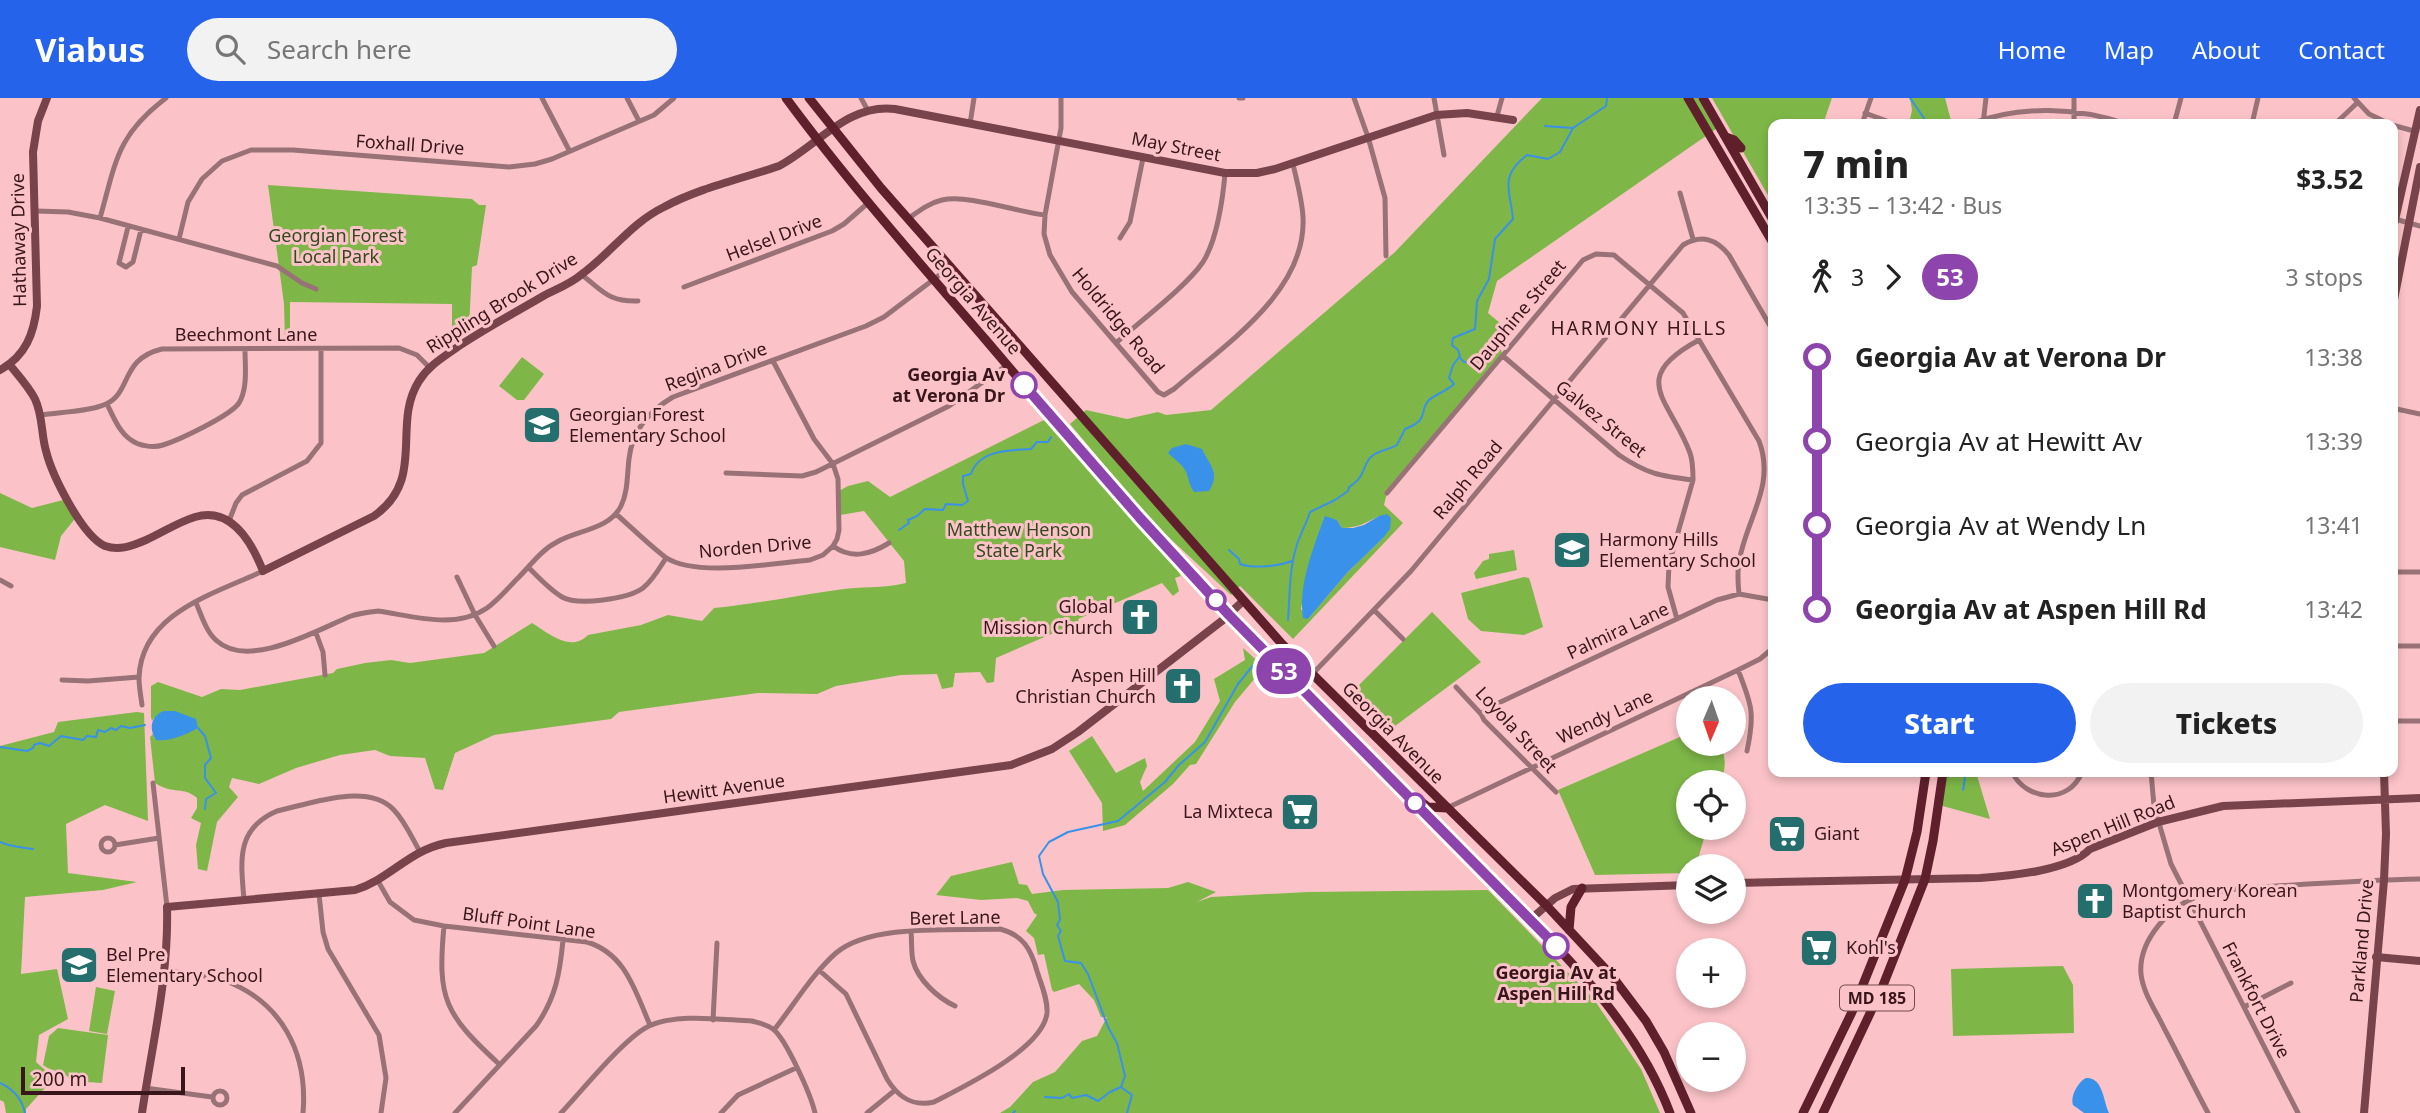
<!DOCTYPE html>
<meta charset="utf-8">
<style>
:root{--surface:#fff;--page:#f2f2f2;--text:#222;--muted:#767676;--accent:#2563eb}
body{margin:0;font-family:"Noto Sans",sans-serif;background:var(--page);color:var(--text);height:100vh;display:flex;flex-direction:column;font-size:26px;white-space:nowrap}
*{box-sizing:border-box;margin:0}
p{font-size:23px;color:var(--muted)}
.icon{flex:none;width:38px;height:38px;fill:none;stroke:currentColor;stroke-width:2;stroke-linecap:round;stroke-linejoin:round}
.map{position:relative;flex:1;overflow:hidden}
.details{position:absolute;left:1768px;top:21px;width:630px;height:658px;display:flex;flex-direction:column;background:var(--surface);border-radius:14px;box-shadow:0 4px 10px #0003}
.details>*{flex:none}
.badge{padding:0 14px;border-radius:23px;font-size:24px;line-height:46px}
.needle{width:46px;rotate:182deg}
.controls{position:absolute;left:1676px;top:588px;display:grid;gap:14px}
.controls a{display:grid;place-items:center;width:70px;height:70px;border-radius:50%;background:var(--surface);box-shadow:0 4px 10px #0003;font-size:35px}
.scale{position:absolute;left:21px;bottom:18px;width:164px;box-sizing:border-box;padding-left:7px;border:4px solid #38161b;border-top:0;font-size:19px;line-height:24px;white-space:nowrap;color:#38161b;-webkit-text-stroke:5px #fbc3c8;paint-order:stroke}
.map>.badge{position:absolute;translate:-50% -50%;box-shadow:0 0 0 4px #fff}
.legs{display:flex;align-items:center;gap:10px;height:77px;padding:0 35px;font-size:23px}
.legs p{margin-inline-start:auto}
.overview{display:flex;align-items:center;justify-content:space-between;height:119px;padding:0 35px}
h1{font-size:38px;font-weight:800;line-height:52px}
.primary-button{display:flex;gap:14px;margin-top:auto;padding:14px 35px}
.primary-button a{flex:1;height:80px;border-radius:42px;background:var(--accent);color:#fff;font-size:28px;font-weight:800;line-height:80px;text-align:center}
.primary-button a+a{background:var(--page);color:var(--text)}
ul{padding:0 35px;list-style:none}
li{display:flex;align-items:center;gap:24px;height:84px;font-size:26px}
li i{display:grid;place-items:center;width:10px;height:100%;margin:0 9px;background:currentColor}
li i::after{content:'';width:18px;height:18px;margin:-9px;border:5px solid;border-radius:50%;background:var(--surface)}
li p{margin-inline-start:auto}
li:first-child i{background:linear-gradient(#0000 50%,currentColor 0)}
li:last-child i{background:linear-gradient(currentColor 50%,#0000 0)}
header{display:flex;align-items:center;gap:42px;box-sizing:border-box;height:98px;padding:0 35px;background:var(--accent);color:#fff}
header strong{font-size:33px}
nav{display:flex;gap:38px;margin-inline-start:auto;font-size:24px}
.search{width:490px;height:63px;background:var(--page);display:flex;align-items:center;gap:18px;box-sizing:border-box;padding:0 24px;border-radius:38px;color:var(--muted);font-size:26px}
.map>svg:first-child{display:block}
.green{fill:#7eb748;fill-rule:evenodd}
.water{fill:#3991ea}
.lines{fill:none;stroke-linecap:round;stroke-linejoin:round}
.stream{stroke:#3991ea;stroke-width:2}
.street{stroke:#987276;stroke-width:5}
.secondary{stroke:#78434a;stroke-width:8}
.primary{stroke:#5f202c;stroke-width:9}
.line-1-casing{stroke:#fff;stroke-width:16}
.line-1{stroke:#8e44ad;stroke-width:10}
.stop-1-dot{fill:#fff;stroke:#8e44ad;stroke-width:3.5}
.labels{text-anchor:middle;stroke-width:6;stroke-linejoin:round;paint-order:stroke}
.shield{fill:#fbc3c8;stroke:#724a4f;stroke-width:2}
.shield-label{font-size:16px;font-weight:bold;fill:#38161b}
.street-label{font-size:18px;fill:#38161b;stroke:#fbc3c8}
.park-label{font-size:18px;fill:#324a1d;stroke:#fbc3c8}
.stop-label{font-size:18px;font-weight:bold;fill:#38161b;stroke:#fbc3c8;text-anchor:end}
.poi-label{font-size:18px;fill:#38161b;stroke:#fbc3c8;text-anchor:start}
.neighbourhood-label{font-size:19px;letter-spacing:2px;fill:#38161b;stroke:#fbc3c8}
</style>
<header>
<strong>Viabus</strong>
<div class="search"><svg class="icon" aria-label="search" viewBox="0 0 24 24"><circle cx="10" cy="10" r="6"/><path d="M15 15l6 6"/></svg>Search here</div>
<nav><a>Home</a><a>Map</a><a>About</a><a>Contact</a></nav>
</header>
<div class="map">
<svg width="2420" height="1015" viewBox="0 0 2420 1015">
<rect width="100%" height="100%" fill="#fbc3c8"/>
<path class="green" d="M1542,0h156l18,31 -219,152 -9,32 24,20 -12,14 3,9 -116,137 -3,12 19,18 -110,116 -53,-53 -9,9 -81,-75 -80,-96 16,-14 41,9 31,-7 8,3 45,-5 184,-158zM1379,418l4,22 -36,35 -39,46 -7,-10 8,-42 15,-49 13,2 5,8c15,0 24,-5 37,-12z
M1712,0h120l-9,26h-50v80z
M1910,0h35l7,26h-43l3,-14z
M268,87l204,14 7,6h7l-9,60 -5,2 -3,62 -17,10v-35l-162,-2v38h-5l-1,-36z
M522,259l22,17 -20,26h-7l-18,-14z
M1044,322l11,9 121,138 5,9 -6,2 4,13 -6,5 -11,-13 -84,36 1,3 -83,36 -2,24 -7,1 -7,-11 -25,1 -2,14 -11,2 -5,-15 -36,1 -65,11 -19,8 -59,-1 -139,19 -8,7 -117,16 -39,18 -12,37 -8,-1 -10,-31 -35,-2 -15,-6 -35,5 -44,13 -37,16 -27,-6 -3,9 9,10 -21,25 -10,49 -9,-2 -2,-24 5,-22 -10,-5 6,-10v-10c-13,-12 -24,-3 -42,-15l-5,-46 3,-3 2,5 -1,-21 -2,3 -1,-4v-31l7,-4 44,15 19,-8 19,1 93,-17 4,-4 28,-6 26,-3 19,3 74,-10 48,-30c16,10 39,30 56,12l53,-10 27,-10 34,6 12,-13c41,-4 81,-12 123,-18 23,-4 46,-1 69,-7l-2,-22 -40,-50 -24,4 -1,-24 9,-5 20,-5 22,16z
M0,395l32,15 35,-9 11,16 -17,21 -6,24 -55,-13z
M1514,452l3,20 -41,9 -2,-6 9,-12 6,-2v-5z
M1524,479l5,1 2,6 12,43 -19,8 -43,-4 -13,-12 -7,-26z
M1432,514l49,50 -94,70 -37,-38z
M1243,550l27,24 -3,3 -11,2 -21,25 -39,62 -6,1 -17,19 -48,41 -22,6 -1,-28 -33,-52 23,-15 24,37 29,-15 2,8 -7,16 3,9 52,-49 25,-41 -6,-22 31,-19z
M137,614l7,1 4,108 -43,-16 -39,19 2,49 69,9 -34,8 -78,7 -4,77 36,-5 11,50 -29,16 -3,27 18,16 -28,31v4h-20l-2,-11 -4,-2v-354l54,-14 4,-10z
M1689,635v11h29c9,11 8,24 3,38h-32v46h18l-11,38h-7v7l-94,2 -37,-85z
M1943,674h33l14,47 -51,-14z
M1012,764l7,22 8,1 5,9 31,-4 105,-2 20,-6 28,10 -19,10 14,-5 97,-5 180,-2 105,108 48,71 19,44h-660l10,-6 23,-25 22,-10 27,-31 15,-5 10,-19h-6l-7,-17 -15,-16 -25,8 -2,-2 -8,-36 -6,1 -4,-17 -8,-7 11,-16 -3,-2 -6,-12 -11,-3 -36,2 -45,-5 15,-19z
M2063,868l10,19 1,48 -121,3 -2,-67z
M96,889l19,4 -8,43 -18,-3z
M58,930l50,7 -6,48 -30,-2c-10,-12 -18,-8 -29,-16l6,-29z"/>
<path class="water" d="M1186,346l16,5c7,16 19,23 7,42l-15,1c-6,-9 -5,-15 -9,-22 -4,-7 -11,-11 -17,-17l4,-5z
M1387,416l4,4 -1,11 -7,9 -36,35 -39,46 -5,-1c-5,-32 10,-69 21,-100l1,-2 12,4 5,8h11l11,-3 15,-9z
M164,613h11l21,8 2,9c-11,6 -28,14 -42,12 -7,-10 -6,-24 8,-29z
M2086,980c17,-1 17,22 23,35h-25l-11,-8c-3,-9 5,-23 13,-27z"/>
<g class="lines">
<path class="stream" d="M1910,0l18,26
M1545,28l27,2
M1460,260l4,4 15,2
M899,432l10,-7 -1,-3 9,-4 8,-7 18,1 3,-6 16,1 6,-4 -5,-17v-8l8,-2c8,-24 38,-24 60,-25l6,-7h11l3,-5
M1229,452l10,9 1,5c14,5 39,2 52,-3
M1288,522c2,-24 1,-49 8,-72 3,-12 10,-23 14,-36l25,-12 13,-9 1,-4c18,-11 13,-23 23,-31 6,-5 18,-7 25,-11l8,-16c26,-10 13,-17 24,-29 7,-6 18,-9 25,-16l-5,-6 4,-13 7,-9 -2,-6 -6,-5 1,-7 22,-9 2,-28 12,-22 6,-40 18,-20c-3,-31 -14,-42 14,-64l21,4 12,-7 13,-24 33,-22 1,-8
M198,630l7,8 6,22 -6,7v13l11,15 -10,6 -1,10
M0,649l27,4 6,-3 1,-3 6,-2 9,3 12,-10 22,4 4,-4 9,1 2,-7 7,2 6,-4 5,2 5,-4 9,2 15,-3
M1963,692l3,-18
M0,744c10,5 21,5 33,7
M0,985c13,6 22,16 25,30
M1045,999l17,1 7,-4 3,4 14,-3 12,6 12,-9 11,-5
M1013,1015l2,-2
M1127,1015l5,-18 -11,-8 4,-11 -8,-33 -9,-16 -20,-53 -7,-11 -16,-2 -7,-25 3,-5 -4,-6 3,-5 -2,-18 -15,-28 -4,-18 10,-14 19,-10 50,-11 47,-39 14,-17 26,-23 33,-58 17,-21"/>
<path class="street" d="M542,0l27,52
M627,0l12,23
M861,0l6,11
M1061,0v30l-16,87 -1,19 6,21 22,37 86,100 6,3 10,-6c50,-44 133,-97 129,-172 -1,-18 -6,-35 -10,-53
M1239,0h4
M1354,0l14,39 17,61 1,58
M1434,0l10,57
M2074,0v26
M2354,0l15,16 21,10
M1865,15l30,11
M1497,18l5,-18
M970,26l4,-26
M1862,26l9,-26
M1970,26c50,-19 106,-17 157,0
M1983,26l3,-26
M2174,26l7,-26
M2252,26l6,-26
M2335,26l22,-21
M2392,27l22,6
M1680,95l13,46
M36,113l32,1 32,6 177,48 25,17 14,6
M100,120c16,-56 16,-82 66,-120
M909,120c10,-7 20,-15 33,-18 26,-6 75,12 103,15
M2395,121l25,7
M128,129l-9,36 7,4 7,-5 8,-32
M1120,140l10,-16 13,-64
M179,141l9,-37 14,-23 20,-18 29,-11h42l216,17 26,-3 17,-5 102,-44 20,-17
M582,177c22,17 27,27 56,26
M684,189l148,-56 12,-7 24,-21
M1116,245c24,-22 70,-56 87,-81 14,-22 20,-64 22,-89
M1503,258l116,99c28,19 41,21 74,25
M107,306c6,12 12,28 24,36 8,6 22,8 32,5 16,-5 67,-29 76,-42 9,-15 6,-37 6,-54
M2392,310l28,6
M41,317c18,-3 48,-3 65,-11 26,-12 14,-45 56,-55l237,-1 18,7 12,12
M726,375l76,3 14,-4 133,-66 58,-41
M1387,395l196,-233 13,-6 18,1 69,58 76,128c17,45 -13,78 -20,121 -2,11 -1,22 0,32
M616,416c16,14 32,30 49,43 30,21 108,6 145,3l13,-5 10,-9 4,-7 2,-9 -1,-51 -5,-15 -19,-25 -41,-78
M229,423l7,-18 6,-8 65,-34 14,-18v-94
M833,448c19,14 38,8 56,-3
M529,470c10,10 21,22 33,29 16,9 66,2 81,-9 10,-8 16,-19 23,-30
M2392,474h28
M457,479l18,38 19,31
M0,482l11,6
M196,505c6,13 10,29 21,38 32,29 102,-12 134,-25 8,-3 18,-4 27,-5 35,5 77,19 109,-3 11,-8 21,-20 31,-30 12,-12 23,-28 39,-36 20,-12 52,-12 64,-36 7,-14 6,-31 8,-47 3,-28 20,-48 44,-62l193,-71 18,-9 66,-50
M1374,512l29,29
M1677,521l-9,-32 1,-23 24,-84c0,-9 0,-19 -3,-27 -19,-53 -64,-74 9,-113
M316,535l7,19 2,23
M2392,548h28
M1738,572c14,35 17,44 9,81
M62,582l26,1 51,-4
M1300,589l111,-116 272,-326c19,-11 33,-6 46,10l44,76
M1456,589l25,27 3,6 72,72
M142,607c-1,-8 -3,-18 -3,-27 2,-65 75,-84 124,-107
M1481,616l9,-7 227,-107 22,-6 34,6
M2392,623h28
M2012,674c14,29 57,33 70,0
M2151,674l3,34 17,58 127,249
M153,685l14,124
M1447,710l291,-138 22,-11 13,-11
M101 747a7 7 0 1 1 14 0a7 7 0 1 1-14 0Z
M115,747l44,-7
M378,783l12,21 24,18 30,6 143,16c39,12 48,49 63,83
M319,796l4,38 5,17 51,86 7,43 -5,35
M244,802c-3,-38 -9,-71 33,-89 32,-7 90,-29 116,-2 12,12 19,29 27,43
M444,828c-7,74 1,88 55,138
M911,834c1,9 0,20 2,29 5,19 25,37 42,45
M164,872c20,3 40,4 59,10 59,21 85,73 80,133
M2244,909l47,-24
M713,922l4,-77
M774,932c19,-24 39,-57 62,-77 35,-30 119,-22 164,-24 23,6 31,20 37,42 4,13 11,28 10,42 -4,36 -84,74 -113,89 -22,5 -36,-5 -47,-23l-41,-85 -26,-23
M145,990l67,9
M213 1000a7 7 0 1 1 14 0a7 7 0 1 1-14 0Z
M455,1015l81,-87c20,-28 24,-54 27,-86
M561,1015c21,-22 63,-75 88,-87 27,-13 74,-6 103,-5 7,2 14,3 21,8 13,10 38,66 42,84
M721,1015l17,-18 58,-27
M867,1015l27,-22
M2208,1015c-15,-28 -29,-57 -44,-85 -8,-17 -21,-35 -23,-54 -3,-34 30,-70 61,-79 24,-7 50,-7 74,-9 48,-3 96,-6 144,-7"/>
<path class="secondary" d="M2392,135l28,-123
M2392,212l28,-143
M9,266c9,11 20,23 26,35 8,17 6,35 11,52 6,24 36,85 59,95 14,5 27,0 41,-6 16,-7 32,-18 49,-23 37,-11 57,26 68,54l111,-55c53,-37 17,-91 45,-135 10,-16 25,-24 40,-35 27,-18 57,-34 86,-51 12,-6 27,-12 37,-21 29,-21 49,-51 82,-67 35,-19 77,-28 115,-41 38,-20 69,-63 116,-57l330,64h32l18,-4 161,-54 31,-2 46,7
M0,272c26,-14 34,-37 37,-64l-4,-154 5,-31 9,-23
M1734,785l246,-5c29,-2 89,-7 110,-29l68,-27 65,-16 197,-8
M1531,821l24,-21 18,-9 116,-4
M2376,859l44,4
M142,1015c10,-68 27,-137 25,-206l188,-17c35,-11 53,-39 91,-47l565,-78 41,-16 26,-17 145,-112 20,-19
M2364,1015l20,-233 2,-46 -2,-62"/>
<path class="primary" d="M786,0c62,84 131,162 199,241 80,94 161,189 247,279 81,85 166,167 248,251 72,74 152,144 190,244
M809,0l72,90 401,456 264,261 66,71 34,45 18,31 27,61
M1688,0l85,145
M1703,0l70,122
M1726,39l8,3 7,8
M1419,702l9,7 19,1
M1569,832l2,-23 11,-19
M1803,1015l49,-101 53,-132 12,-48 9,-60
M1823,1015l59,-125 43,-109 8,-38 10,-69"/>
</g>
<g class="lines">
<g class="line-1-casing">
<path id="line-1" d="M1024,287l116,133 89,97 327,331"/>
</g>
<use href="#line-1" class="line-1"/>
</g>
<defs>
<g id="school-square" transform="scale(2.0125)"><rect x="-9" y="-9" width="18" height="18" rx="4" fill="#246f6d" stroke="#fbc3c8"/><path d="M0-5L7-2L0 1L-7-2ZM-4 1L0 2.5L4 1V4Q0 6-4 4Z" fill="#fff"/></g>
<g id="church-square" transform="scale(2.0125)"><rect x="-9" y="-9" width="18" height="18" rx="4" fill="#246f6d" stroke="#fbc3c8"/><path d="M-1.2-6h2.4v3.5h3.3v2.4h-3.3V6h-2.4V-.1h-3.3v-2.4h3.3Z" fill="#fff"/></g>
<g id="supermarket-square" transform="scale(2.0125)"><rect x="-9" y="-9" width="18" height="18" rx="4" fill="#246f6d" stroke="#fbc3c8"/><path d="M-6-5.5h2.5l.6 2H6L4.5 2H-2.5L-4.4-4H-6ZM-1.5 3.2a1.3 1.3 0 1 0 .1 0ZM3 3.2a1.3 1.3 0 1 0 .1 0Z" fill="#fff"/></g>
</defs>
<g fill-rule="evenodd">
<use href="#school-square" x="542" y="327"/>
<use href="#school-square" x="1572" y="452"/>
<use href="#church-square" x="1140" y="519"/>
<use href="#church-square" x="1183" y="588"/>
<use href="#supermarket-square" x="1300" y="714"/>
<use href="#supermarket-square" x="1787" y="736"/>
<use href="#church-square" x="2095" y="803"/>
<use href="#supermarket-square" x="1819" y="850"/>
<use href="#school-square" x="79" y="867"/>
</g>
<g class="stop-1-dot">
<circle cx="1024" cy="287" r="12"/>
<circle cx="1216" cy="502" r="9"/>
<circle cx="1415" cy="705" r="9"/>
<circle cx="1556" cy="848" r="12"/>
</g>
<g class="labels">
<rect class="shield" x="1840" y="887.5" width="74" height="25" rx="5"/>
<g class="shield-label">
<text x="1877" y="906">MD 185</text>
</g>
<g class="street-label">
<text transform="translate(410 47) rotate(4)" y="6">Foxhall Drive</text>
<text transform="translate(1176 49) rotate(11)" y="6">May Street</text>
<text transform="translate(774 140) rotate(-21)" y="6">Helsel Drive</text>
<text transform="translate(19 142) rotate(-91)" y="6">Hathaway Drive</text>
<text transform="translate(973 203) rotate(49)" y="6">Georgia Avenue</text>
<text transform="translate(502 205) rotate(-32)" y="6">Rippling Brook Drive</text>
<text transform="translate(1518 217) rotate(-50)" y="6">Dauphine Street</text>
<text transform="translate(1118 223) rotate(50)" y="6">Holdridge Road</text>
<text x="246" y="243">Beechmont Lane</text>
<text transform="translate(716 269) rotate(-21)" y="6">Regina Drive</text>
<text transform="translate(1601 321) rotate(39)" y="6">Galvez Street</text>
<text transform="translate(1468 382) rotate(-50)" y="6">Ralph Road</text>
<text transform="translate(755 449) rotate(-5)" y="6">Norden Drive</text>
<text transform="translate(1618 533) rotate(-25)" y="6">Palmira Lane</text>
<text transform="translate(1605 619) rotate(-25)" y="6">Wendy Lane</text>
<text transform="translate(1516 632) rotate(47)" y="6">Loyola Street</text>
<text transform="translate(1393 635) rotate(45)" y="6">Georgia Avenue</text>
<text transform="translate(724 691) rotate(-8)" y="6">Hewitt Avenue</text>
<text transform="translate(2113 728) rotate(-22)" y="6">Aspen Hill Road</text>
<text transform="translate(955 820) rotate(-1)" y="6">Beret Lane</text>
<text transform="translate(529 825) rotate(8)" y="6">Bluff Point Lane</text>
<text transform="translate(2362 843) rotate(-85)" y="6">Parkland Drive</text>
<text transform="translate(2256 902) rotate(63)" y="6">Frankfort Drive</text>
</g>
<g class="park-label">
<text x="336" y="144">Georgian Forest<tspan x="336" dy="21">Local Park</tspan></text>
<text x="1019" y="438">Matthew Henson<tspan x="1019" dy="21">State Park</tspan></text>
</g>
<g class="stop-label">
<text x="1005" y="283">Georgia Av<tspan x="1005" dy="21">at Verona Dr</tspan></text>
<text x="1556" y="881" text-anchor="middle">Georgia Av at<tspan x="1556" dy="21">Aspen Hill Rd</tspan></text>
</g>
<g class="poi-label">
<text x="569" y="323">Georgian Forest<tspan x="569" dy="21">Elementary School</tspan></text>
<text x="1599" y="448">Harmony Hills<tspan x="1599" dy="21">Elementary School</tspan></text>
<text x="1113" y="515" text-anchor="end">Global<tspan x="1113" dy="21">Mission Church</tspan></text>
<text x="1156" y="584" text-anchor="end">Aspen Hill<tspan x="1156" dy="21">Christian Church</tspan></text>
<text x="1273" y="720" text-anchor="end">La Mixteca</text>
<text x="1814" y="742">Giant</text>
<text x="2122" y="799">Montgomery Korean<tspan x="2122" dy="21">Baptist Church</tspan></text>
<text x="1846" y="856">Kohl's</text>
<text x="106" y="863">Bel Pre<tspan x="106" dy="21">Elementary School</tspan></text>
</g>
<g class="neighbourhood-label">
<text x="1639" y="237">HARMONY HILLS</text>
</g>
</g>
</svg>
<div class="controls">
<a><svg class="needle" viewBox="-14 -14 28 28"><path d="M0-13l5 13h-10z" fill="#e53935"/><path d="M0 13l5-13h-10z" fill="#767676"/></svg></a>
<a><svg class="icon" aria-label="locate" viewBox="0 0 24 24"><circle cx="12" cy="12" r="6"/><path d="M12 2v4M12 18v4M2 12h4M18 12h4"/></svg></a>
<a><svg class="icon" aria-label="layers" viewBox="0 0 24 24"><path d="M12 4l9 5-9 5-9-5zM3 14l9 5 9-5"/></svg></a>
<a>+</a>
<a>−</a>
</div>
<div class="scale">200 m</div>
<b class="badge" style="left:1284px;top:573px;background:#8e44ad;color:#fff">53</b>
<section class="details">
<div class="overview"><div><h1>7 min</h1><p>13:35 – 13:42 · Bus</p></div><b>$3.52</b></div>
<div class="legs"><svg class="icon" aria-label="walk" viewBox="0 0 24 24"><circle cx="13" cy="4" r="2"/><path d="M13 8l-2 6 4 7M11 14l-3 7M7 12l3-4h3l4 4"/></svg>3<svg class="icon" aria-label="forward" viewBox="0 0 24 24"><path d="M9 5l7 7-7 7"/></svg><b class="badge" style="background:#8e44ad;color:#fff">53</b><p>3 stops</p></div>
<ul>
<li><i style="color:#8e44ad"></i><b>Georgia Av at Verona Dr</b><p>13:38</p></li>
<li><i style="color:#8e44ad"></i><span>Georgia Av at Hewitt Av</span><p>13:39</p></li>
<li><i style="color:#8e44ad"></i><span>Georgia Av at Wendy Ln</span><p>13:41</p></li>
<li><i style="color:#8e44ad"></i><b>Georgia Av at Aspen Hill Rd</b><p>13:42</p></li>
</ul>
<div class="primary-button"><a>Start</a><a>Tickets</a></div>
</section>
</div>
